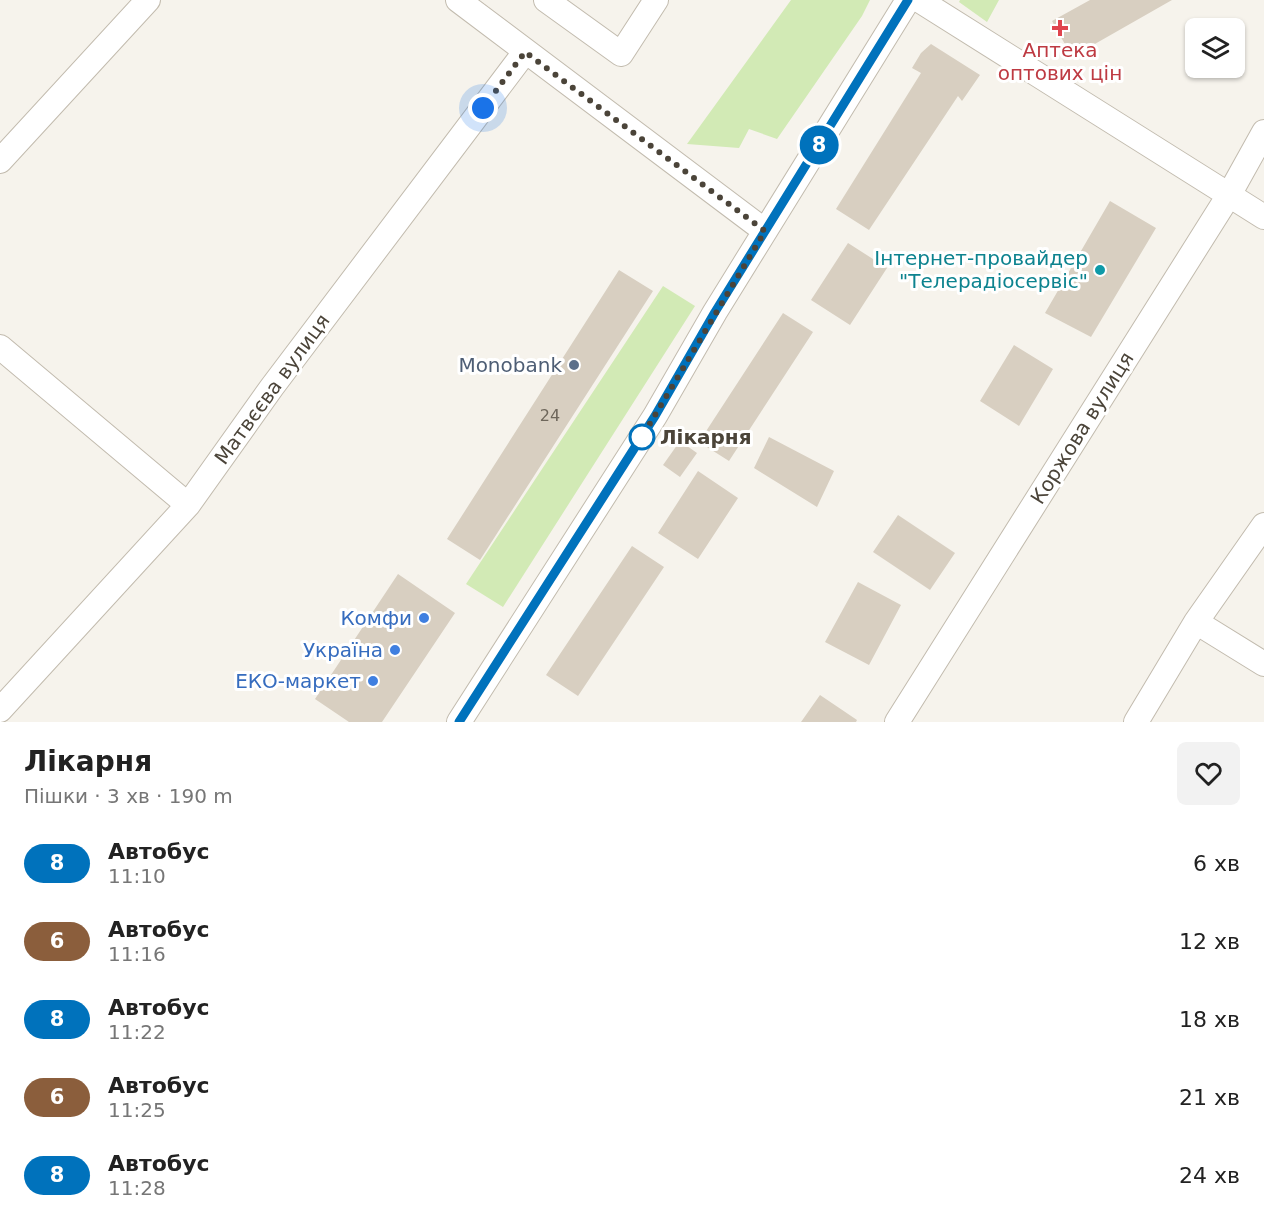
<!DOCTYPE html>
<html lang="uk">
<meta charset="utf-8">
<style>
:root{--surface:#fff;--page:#f2f2f2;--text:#222;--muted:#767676}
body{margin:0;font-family:"DejaVu Sans",sans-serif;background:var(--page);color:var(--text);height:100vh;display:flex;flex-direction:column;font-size:22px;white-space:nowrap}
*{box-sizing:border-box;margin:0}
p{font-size:20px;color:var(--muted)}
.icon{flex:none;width:33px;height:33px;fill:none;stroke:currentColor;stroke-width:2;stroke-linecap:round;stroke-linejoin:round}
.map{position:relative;height:722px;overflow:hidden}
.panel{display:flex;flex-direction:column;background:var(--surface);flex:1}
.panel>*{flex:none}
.badge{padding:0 12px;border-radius:20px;font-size:21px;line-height:39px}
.fabs{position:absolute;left:1185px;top:18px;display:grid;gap:12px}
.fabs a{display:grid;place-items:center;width:60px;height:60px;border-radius:9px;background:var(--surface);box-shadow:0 2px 4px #0004;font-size:30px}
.you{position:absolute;width:30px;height:30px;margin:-15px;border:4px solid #fff;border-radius:50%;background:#1a73e8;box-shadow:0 0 0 9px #1a73e833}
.map>.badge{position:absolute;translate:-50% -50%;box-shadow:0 0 0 3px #fff}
.round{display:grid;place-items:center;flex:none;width:63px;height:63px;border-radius:9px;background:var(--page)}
.headline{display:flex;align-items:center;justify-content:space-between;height:102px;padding:0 24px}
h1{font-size:28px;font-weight:700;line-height:45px}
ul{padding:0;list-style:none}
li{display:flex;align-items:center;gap:18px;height:78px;padding:0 24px}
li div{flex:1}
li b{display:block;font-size:22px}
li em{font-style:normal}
li .badge{min-width:66px;font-weight:700;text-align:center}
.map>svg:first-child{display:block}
.green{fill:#d2eab5}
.building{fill:#d8cfc1}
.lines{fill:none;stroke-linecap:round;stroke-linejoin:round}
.minor-casing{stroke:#c2bbae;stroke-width:26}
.minor{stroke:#fff;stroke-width:24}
.line-casing{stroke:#fff;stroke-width:14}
.line{stroke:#0072bc;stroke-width:9}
.walk{stroke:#4b4439;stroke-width:6;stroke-dasharray:0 10.8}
.health-dot{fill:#e0444e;stroke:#fff;stroke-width:2}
.culture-dot{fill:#0f9aa8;stroke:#fff;stroke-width:2}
.service-dot{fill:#5c6f8a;stroke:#fff;stroke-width:2}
.stop-dot{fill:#fff;stroke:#0072bc;stroke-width:3}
.shop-dot{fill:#3f7fe0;stroke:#fff;stroke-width:2}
.labels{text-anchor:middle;stroke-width:6;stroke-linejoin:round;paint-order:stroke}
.number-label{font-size:16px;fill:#6e675b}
.health-label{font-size:20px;fill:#be3a42;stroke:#fff}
.culture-label{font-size:20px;fill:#0d838f;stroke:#fff;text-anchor:end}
.service-label{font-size:20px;fill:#4e5e75;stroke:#fff;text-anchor:end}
.street-label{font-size:20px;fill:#4b4439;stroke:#fff}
.stop-label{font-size:20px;font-weight:bold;fill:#4b4439;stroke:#fff;text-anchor:start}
.shop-label{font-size:20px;fill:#366cbe;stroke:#fff;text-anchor:end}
</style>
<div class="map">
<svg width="1264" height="722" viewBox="0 0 1264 722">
<rect width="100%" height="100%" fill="#f6f3ec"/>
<path class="green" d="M791,0h79l-8,16 -85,123 -28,-10 -10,19 -52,-4z
M960,0h39l-12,22 -28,-20z
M663,286l32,20 -192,301 -37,-23z"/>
<path class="building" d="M1090,0h82l-100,57 -20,-36z
M931,44l49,31 -18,26 -4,-5 -89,134 -33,-21 85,-136 -9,-5 9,-15z
M1110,201l46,27 -65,109 -46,-24z
M848,243l39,25 -37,57 -39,-25z
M619,270l34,21 -173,269 -33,-21z
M783,313l30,19 -84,129 -30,-19z
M1014,345l39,24 -34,57 -39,-25z
M769,437l65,34 -17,36 -63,-39z
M680,441l17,12 -17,24 -17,-12z
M698,471l40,27 -40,61 -40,-26z
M898,515l57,38 -25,37 -57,-38z
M632,546l32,21 -86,129 -32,-21z
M398,574l57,39 -73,109h-33l-34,-23z
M858,582l43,23 -32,60 -44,-23z
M820,695l37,25 -1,2h-55z"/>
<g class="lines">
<g class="minor-casing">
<path id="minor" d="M458,0l307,231
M546,0l75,54 35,-54
M919,0l345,217
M0,161l148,-161
M0,347l188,158
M1196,622l68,42
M0,710l188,-205 84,-118 253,-335
M459,722l196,-306 60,-104 193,-312
M897,722l332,-527 35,-63
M1136,722l60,-100 68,-97"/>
</g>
<use href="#minor" class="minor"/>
</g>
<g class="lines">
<g class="line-casing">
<path id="line" d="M459,722l196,-306 60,-104 193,-312"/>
</g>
<use href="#line" class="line"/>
<path class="walk" d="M483,108l42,-56 240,179 -123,206"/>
</g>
<path class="health-dot" d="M1057 19h6v6h6v6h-6v6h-6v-6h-6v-6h6z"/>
<circle class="culture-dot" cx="1100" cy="270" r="6"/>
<circle class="service-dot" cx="574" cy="365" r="6"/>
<circle class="stop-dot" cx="642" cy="437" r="12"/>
<g class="shop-dot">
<circle cx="424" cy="618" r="6"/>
<circle cx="395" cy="650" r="6"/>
<circle cx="373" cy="681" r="6"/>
</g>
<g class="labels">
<g class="number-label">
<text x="550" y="421">24</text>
</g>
<g class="health-label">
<text x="1060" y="57">Аптека<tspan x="1060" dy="23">оптових цін</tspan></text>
</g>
<g class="culture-label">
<text x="1088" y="265">Інтернет-провайдер<tspan x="1088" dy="23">"Телерадіосервіс"</tspan></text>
</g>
<g class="service-label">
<text x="562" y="372">Monobank</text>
</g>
<g class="street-label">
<text transform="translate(272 389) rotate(-54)" y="7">Матвєєва вулиця</text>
<text transform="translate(1082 428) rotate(-58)" y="7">Коржова вулиця</text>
</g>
<g class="stop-label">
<text x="660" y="444">Лікарня</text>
</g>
<g class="shop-label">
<text x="412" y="625">Комфи</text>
<text x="383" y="657">Україна</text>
<text x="361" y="688">ЕКО-маркет</text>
</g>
</g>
</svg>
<div class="fabs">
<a><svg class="icon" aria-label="layers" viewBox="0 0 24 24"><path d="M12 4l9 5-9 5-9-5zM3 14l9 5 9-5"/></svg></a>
</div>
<div class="you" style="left:483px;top:108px"></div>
<b class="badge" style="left:819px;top:145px;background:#0072bc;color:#fff">8</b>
</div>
<section class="panel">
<div class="headline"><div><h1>Лікарня</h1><p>Пішки · 3 хв · 190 m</p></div><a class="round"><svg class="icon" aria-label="heart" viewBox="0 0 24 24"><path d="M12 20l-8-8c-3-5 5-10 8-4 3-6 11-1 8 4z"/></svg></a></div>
<ul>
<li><span class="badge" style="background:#0072bc;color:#fff">8</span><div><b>Автобус</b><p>11:10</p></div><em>6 хв</em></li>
<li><span class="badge" style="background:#8b5e3c;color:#fff">6</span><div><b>Автобус</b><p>11:16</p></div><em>12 хв</em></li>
<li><span class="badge" style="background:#0072bc;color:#fff">8</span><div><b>Автобус</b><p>11:22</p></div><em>18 хв</em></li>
<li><span class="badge" style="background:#8b5e3c;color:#fff">6</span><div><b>Автобус</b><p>11:25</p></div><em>21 хв</em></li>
<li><span class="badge" style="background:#0072bc;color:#fff">8</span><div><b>Автобус</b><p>11:28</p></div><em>24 хв</em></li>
</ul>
</section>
